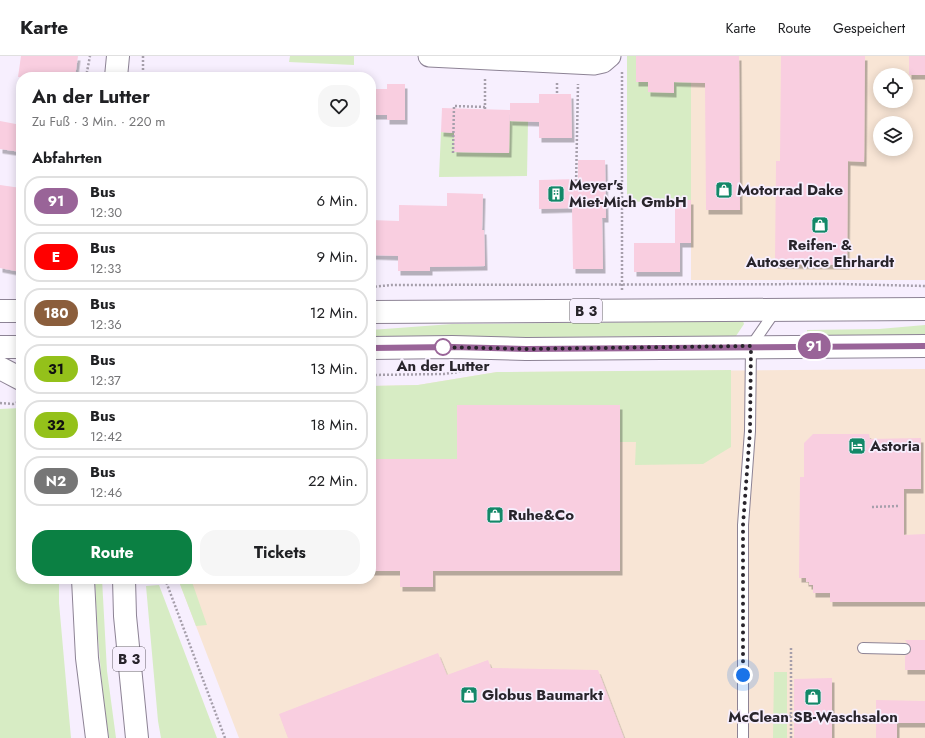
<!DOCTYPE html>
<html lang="de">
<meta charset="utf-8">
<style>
:root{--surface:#fff;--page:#f6f6f6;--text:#202124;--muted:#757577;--line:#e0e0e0;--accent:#0b8043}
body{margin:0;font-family:Jost,sans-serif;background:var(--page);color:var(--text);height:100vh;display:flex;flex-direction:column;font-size:15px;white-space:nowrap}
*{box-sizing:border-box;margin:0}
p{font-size:13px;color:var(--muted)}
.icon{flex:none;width:22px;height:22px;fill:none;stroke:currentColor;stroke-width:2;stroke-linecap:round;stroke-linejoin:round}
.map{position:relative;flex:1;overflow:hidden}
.details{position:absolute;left:16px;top:16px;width:360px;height:512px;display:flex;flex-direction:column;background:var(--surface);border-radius:16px;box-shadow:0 2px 10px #0003}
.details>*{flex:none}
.badge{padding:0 8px;border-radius:13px;font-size:14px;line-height:26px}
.tools{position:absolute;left:873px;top:12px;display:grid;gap:8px}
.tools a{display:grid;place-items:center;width:40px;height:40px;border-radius:50%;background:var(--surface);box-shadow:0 2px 10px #0003;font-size:20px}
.you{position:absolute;width:20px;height:20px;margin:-10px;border:3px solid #fff;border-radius:50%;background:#1a73e8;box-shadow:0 0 0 6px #1a73e833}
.map>.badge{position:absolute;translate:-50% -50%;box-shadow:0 0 0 2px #fff}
h2{padding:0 16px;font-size:15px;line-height:36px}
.round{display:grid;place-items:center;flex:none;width:42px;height:42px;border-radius:16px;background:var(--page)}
.summary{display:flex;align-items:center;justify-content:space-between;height:68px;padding:0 16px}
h1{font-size:19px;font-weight:700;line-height:30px}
.action{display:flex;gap:8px;margin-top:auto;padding:8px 16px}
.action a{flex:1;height:46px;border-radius:16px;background:var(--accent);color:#fff;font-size:16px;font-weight:700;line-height:46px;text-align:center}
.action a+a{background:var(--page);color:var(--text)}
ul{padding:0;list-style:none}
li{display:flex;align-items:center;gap:12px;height:50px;margin:0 8px 6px;padding:0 8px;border:2px solid var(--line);border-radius:16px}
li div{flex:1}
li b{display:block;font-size:15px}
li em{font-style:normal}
li .badge{min-width:44px;font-weight:700;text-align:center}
header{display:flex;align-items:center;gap:24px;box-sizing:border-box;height:56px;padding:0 20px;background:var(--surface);border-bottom:1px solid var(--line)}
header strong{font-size:19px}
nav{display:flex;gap:22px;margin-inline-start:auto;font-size:14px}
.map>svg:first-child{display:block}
.commercial{fill:#f8e5d5;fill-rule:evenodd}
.green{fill:#d7ecc4}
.building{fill:#f9cee0;filter:url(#shadow)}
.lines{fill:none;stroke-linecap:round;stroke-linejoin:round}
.lane-casing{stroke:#8d8395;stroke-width:12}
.street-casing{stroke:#8d8395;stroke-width:23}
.secondary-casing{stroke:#8d8395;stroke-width:24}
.primary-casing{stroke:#8d8395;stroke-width:24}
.highway-casing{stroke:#8d8395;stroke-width:24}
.path{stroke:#a69fab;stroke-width:2.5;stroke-dasharray:2 2;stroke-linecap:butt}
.lane{stroke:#fff;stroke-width:10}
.street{stroke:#fff;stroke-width:21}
.secondary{stroke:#fff;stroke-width:22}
.primary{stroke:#fff;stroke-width:22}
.highway{stroke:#fff;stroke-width:22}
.line-casing{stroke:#fff;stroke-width:9}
.line{stroke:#996498;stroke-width:6}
.walk{stroke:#28242b;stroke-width:4;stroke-dasharray:0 7.2}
.stop-dot{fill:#fff;stroke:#996498;stroke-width:2}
.labels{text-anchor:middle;stroke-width:3.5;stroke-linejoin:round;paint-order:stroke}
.shield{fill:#f7effe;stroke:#66616a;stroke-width:1}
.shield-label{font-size:14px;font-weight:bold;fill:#28242b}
.poi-label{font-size:15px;font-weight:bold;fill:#28242b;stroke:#f7effe;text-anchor:start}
.stop-label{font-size:15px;font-weight:bold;fill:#28242b;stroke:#f7effe}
</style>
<header>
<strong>Karte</strong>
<nav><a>Karte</a><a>Route</a><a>Gespeichert</a></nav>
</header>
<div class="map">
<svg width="925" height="682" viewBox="0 0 925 682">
<defs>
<filter id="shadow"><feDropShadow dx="2.5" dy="4.5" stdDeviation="0" flood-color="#0004"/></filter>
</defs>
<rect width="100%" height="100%" fill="#f7effe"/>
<path class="commercial" d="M691,0h234v224h-234zM880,19h26v26h-26zM880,67h26v26h-26z
M925,313v369h-686l-61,-159h193v-193l47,-1 79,-13z"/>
<path class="green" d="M290,0h64v9l-65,-3z
M627,0h64v144l-64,2z
M509,65h19l-1,55 -88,1 2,-45 13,1v19l55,1z
M743,265l1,3 -8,12 -365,2v-8l81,-6z
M925,269v10h-118v-5l72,-1z
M731,314v77l-28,17 -68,1 1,-23h-16l-163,17h-86v-73l47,-1 79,-13z
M21,352v171h38v24l12,135h-71v-329z
M95,523h7l5,92 9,67h-7c-8,-53 -12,-106 -14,-159z
M178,523h13l16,46 -11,1z
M159,529l58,153h-56l-3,-17 -12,-135z
M774,616h13v66h-14z"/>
<path class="building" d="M21,0h57l-3,21h-57z
M636,0h103l1,154h-34l-1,-127 -31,-1v11l-26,-1v-10h-12z
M781,0h84l-1,106 -16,-1 -1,104 -72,-1 1,-103h4z
M909,0h16v19h-16z
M387,28h18v36h-18v-5h-16v-26h16z
M539,38h32l1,44h-33v-16l-29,-1v-18h29z
M442,52l68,2 -1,43 -55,-1v-19l-13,-1z
M0,65l21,4v27l-21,-3z
M578,104h27l1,58h-4l1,51h-30l-1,-61 -33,1v-29l39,-1z
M0,129l21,3v84l-21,-4z
M447,137l36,1 -1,36h2l1,36 -55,1v4h-32v-15l-27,-1v-35l28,1v-16l48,1z
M675,144h16v43h-11v29h-46v-29h41z
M457,349h163v166h-187v16h-33v-16h-29v-112h86z
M813,378h56l1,5 51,-1v51h-17v46l21,-1v68h-95v-9h-17v-8h-4v-3h-3v-4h-7l1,-101h4v-34z
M905,584h20v30h-20v-14l5,-3 1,-4z
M438,597l9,22 41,-15 3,8 107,2 26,68h-336l-9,-24z
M832,622v60h-38v-59z
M876,644l49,1v22h-28v15h-21z"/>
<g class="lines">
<g class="lane-casing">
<path id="lane" d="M863,592l42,1
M743,682v-213l7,-94 1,-85 25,-36"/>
</g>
<g class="street-casing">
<path id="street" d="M429,0l165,8 9,-2 7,-6"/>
</g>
<g class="secondary-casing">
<path id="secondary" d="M0,255h21
M0,291h21"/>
</g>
<g class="primary-casing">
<path id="primary" d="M116,21l2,-21
M371,256l554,-3
M371,292l81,-1 74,2 399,-3"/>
</g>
<g class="highway-casing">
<path id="highway" d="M0,312l21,11
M83,523l4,79 10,80
M124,523l1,37 12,122"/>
</g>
<path class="path" d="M143,0v21
M622,16v219
M86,21l4,-21
M557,27v11
M485,53v-31
M453,97l1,-47 31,1
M576,129l2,-101
M371,231l21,-2 448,-1 85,2
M371,319l73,-1 28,-4
M0,347l13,1 8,-3
M872,451l26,-1
M165,523l60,159
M757,660h37
M791,682v-91"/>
<use href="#lane" class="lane"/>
<use href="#street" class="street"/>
<use href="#secondary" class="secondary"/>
<use href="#primary" class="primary"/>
<use href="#highway" class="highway"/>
</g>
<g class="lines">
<g class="line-casing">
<path id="line" d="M371,292l81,-1 74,2 399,-3"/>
</g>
<use href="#line" class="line"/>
<path class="walk" d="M443,291h-5l88,2 225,-3 -1,85 -7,94v150"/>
</g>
<defs>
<g id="shop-square" transform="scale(0.9)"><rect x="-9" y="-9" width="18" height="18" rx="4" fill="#138868" stroke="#f7effe"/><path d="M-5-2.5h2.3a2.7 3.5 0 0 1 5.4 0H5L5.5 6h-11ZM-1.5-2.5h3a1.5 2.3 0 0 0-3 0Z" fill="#fff"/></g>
<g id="building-square" transform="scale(0.9)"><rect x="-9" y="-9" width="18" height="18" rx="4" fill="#138868" stroke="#f7effe"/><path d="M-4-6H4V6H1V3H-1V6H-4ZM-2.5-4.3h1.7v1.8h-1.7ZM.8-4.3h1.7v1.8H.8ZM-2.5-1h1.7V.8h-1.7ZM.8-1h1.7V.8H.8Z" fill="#fff"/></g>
<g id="hotel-square" transform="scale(0.9)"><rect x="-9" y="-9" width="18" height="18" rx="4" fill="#138868" stroke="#f7effe"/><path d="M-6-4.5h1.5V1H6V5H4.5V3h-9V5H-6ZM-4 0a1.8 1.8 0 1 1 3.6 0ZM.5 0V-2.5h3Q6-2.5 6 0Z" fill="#fff"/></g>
</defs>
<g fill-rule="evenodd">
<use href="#shop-square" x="724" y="134"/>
<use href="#building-square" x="556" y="138"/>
<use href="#shop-square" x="820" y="169"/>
<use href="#hotel-square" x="857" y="390"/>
<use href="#shop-square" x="495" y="459"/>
<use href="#shop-square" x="469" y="639"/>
<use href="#shop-square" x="813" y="641"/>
</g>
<circle class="stop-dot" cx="443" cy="291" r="8"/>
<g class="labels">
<g class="shield">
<rect x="570" y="243" width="32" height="24" rx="3"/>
<rect x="113" y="591" width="32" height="24" rx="3"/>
</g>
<g class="shield-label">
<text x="586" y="260">B 3</text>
<text x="129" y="608">B 3</text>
</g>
<g class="poi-label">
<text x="569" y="134">Meyer's<tspan x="569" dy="17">Miet-Mich GmbH</tspan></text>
<text x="737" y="139">Motorrad Dake</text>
<text x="820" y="194" text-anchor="middle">Reifen- &amp;<tspan x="820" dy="17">Autoservice Ehrhardt</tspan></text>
<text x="870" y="395">Astoria</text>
<text x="508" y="464">Ruhe&amp;Co</text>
<text x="482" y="644">Globus Baumarkt</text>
<text x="813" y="666" text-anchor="middle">McClean SB-Waschsalon</text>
</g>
<g class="stop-label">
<text x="443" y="315">An der Lutter</text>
</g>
</g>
</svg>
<div class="tools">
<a><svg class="icon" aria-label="locate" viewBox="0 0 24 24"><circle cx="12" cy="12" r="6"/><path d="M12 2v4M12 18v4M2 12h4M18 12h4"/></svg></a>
<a><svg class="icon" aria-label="layers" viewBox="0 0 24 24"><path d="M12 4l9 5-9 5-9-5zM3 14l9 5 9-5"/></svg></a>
</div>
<div class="you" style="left:743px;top:619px"></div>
<b class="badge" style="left:814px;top:290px;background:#996498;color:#fff">91</b>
<section class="details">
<div class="summary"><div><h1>An der Lutter</h1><p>Zu Fuß · 3 Min. · 220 m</p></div><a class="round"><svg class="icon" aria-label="heart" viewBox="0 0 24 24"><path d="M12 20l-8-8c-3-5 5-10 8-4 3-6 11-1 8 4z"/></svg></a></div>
<h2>Abfahrten</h2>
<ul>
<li><span class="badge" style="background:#996498;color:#fff">91</span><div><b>Bus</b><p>12:30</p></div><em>6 Min.</em></li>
<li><span class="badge" style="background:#f00;color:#fff">E</span><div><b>Bus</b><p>12:33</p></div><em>9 Min.</em></li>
<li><span class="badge" style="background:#8b5e3c;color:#fff">180</span><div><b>Bus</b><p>12:36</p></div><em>12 Min.</em></li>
<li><span class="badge" style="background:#94c11a;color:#111">31</span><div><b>Bus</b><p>12:37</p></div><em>13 Min.</em></li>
<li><span class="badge" style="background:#94c11a;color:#111">32</span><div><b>Bus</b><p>12:42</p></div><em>18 Min.</em></li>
<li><span class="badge" style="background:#767676;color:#fff">N2</span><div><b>Bus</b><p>12:46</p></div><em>22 Min.</em></li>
</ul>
<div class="action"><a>Route</a><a>Tickets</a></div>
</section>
</div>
